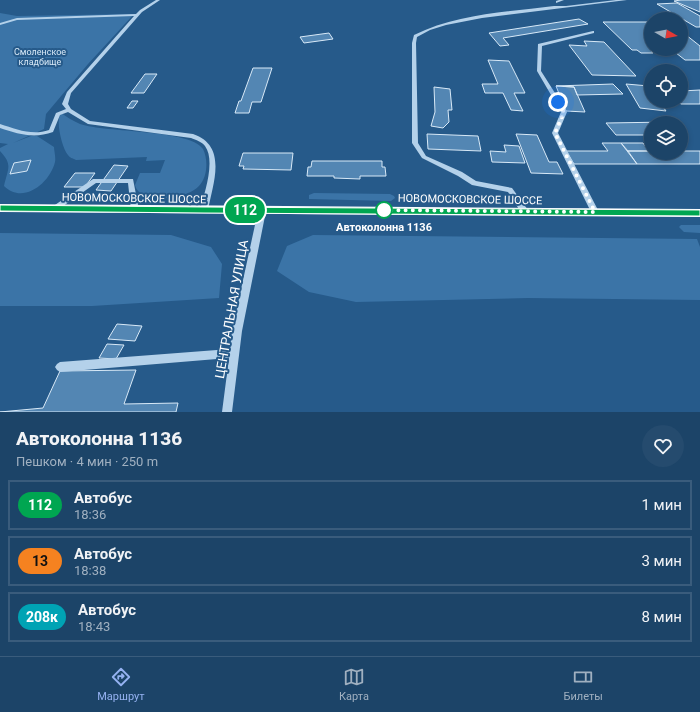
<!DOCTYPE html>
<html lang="ru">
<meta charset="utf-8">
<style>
:root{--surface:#1c4468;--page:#254b6e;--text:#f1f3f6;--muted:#a0b0c0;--line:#3a5c7c;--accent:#95b2f1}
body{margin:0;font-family:Roboto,sans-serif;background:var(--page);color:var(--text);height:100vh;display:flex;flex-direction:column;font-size:15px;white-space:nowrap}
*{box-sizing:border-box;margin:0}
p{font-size:13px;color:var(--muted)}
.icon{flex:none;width:22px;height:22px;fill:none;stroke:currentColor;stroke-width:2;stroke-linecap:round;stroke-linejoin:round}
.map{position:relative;height:412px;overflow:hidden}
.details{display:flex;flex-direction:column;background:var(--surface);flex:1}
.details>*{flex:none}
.badge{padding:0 8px;border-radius:13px;font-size:14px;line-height:26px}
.needle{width:26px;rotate:99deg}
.controls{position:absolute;left:644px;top:12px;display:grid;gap:8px}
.controls a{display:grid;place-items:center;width:44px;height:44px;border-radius:50%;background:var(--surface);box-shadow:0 2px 6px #0003,0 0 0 1px var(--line);font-size:20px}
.you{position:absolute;width:20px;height:20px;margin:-10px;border:3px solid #fff;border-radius:50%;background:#1a73e8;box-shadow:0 0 0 6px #1a73e833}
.map>.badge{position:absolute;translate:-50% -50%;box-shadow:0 0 0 2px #fff}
.round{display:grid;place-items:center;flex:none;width:42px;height:42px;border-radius:21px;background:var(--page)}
.head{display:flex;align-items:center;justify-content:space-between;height:68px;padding:0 16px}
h1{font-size:19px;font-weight:800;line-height:30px}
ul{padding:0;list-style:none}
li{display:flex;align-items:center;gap:12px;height:50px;margin:0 8px 6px;padding:0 8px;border:2px solid var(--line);border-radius:0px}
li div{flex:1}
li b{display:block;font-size:15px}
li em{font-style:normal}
li .badge{min-width:44px;font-weight:700;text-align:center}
.tab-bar{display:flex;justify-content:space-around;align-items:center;height:56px;border-top:1px solid var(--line);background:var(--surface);font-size:11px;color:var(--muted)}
.tab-bar a{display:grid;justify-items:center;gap:2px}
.tab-bar .on{color:var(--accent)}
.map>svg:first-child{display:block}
.green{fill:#3b74a7}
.building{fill:#5386b3;stroke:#d8e9f7}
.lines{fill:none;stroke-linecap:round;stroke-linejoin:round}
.minor{fill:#b4d1ea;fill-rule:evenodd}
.major{fill:#f8fbfe;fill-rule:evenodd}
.line{fill:#00a651;stroke:#fff}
.walk{stroke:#fff;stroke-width:4;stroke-dasharray:0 7.2}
.stop-dot{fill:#fff;stroke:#00a651;stroke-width:2}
.labels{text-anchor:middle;stroke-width:4;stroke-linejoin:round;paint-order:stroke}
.far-park-label{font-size:9px;fill:#d8e9f7;stroke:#265a8a}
.street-label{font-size:11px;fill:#fff;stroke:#265a8a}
.stop-label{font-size:11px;font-weight:bold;fill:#fff;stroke:#265a8a}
.near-street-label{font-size:13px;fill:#fff;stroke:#265a8a}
</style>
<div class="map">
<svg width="700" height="412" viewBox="0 0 700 412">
<rect width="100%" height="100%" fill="#265a8a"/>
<path class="green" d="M0,13l17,3 117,-2 -46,50 -42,50 -2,15 -31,14 18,-7h6l17,11c0,4 2,10 1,15 -5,21 -32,43 -51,24 4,-18 9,-21 -4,-35v-3l8,-4 -8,-1z
M61,113c6,4 12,8 19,11 26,9 110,5 123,25 3,6 4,14 3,21 -1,8 -5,16 -12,20 -14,9 -54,15 -59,-5l5,-12h20l5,-13 -19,1 1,-4 -71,3c-4,-2 -6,-2 -8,-5 -6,-7 -13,-35 -7,-42z
M99,193h15l4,3c-5,7 -19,6 -26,3l1,-4z
M314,193l76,1 4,2 1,2 -4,3 -82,-2v-4z
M681,225h19v8l-16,-1 -5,-5z
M0,233l171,2 40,12 11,17 -3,34 -127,8h-92z
M313,235l384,4 3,8v53l-172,-2 -172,4 -47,-10 -32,-21 10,-25z"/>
<path class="building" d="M681,0h19v12l-26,-11z
M677,3l23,13v11h-4l-39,-23z
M579,19l9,5 -85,14 6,7 -9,1 -11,-13z
M603,22h48v17h-4l4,3v7l9,1h-10l3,3h-12l-4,-3h-5z
M681,31l19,15v14h-15l-14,-11h10z
M329,33l4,6 -29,4 -4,-6z
M584,41l20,1 32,34 -44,-1 -23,-30 18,1z
M488,60l21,1 16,32h-11l9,18 -12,-1 -8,-17h-18l-3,-9h16z
M253,68h19l-11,34h-9l-3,11h-14l4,-12h2z
M145,74h12l-13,19h-13z
M613,84l10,10 -46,1 -3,-8 -18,-1z
M626,84l23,2 2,3v12h8l7,10 -26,-3z
M556,86l18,1 11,25 -19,-1z
M434,87l16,2 2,21h-4l1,12 -6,6 -12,-2 4,-14z
M700,90v14h-19l-4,-3h4v-10z
M132,101h6l-5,7h-6z
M669,122l1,1h-19v12h-35l-10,-12z
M427,134l51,2 3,15 -53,-2z
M516,134l21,1 12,27h8l6,12 -32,-1z
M602,143h19l16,21h-63l-8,-13h42z
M621,143h22l6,8h-21z
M504,145l15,1 6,17 -33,-1 -2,-11 16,1z
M628,151h23v2h30v-2h19v13h-63z
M243,153h50l-2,17 -48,-1 1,-3h-5z
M31,160l-4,11 -17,3 4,-11z
M312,161h70v6h3l1,9h-26v3l-26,-1v-2h-27l1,-9h3z
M114,165l14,1 -17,25 -15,-1z
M75,173h20l-10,14h-21z
M117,324l25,2 -7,15 -27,-2z
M107,344l17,1 -8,14 -17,-1z
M136,370l-12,34 54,-1 -2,9h-176l43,-4 17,-37z"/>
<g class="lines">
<path class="minor" d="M156,0h4l-18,12 -71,81 -3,11 3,5 19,12 103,13c35,12 20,49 15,76l-2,2h-4l-2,-2c4,-16 16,-49 5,-64 -3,-4 -9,-6 -14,-8l-103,-14 -20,-12 -8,3 -7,17c-19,7 -35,2 -53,-4v-4c16,5 32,12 49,6l7,-17 10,-4 -4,-5 5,-12 67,-76 -117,4 -17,5v-2l17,-5 119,-4 4,-4z
M559,0h5l-8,3v-2z
M616,0h11l-145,18 -36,7 -16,5 -13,7 -1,6 2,100 8,13 36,16 14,9 36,7 16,22 1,2 -1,2h-6l-14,-22 -36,-7 -14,-9 -36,-18 -10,-15v-100l2,-8c43,-21 93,-23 140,-29h12z
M593,31h1v2l-52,13 -1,25 26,41 -9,21 41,79 -1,2h-6l-1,-2 -39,-79 9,-21 -24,-41 1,-27z
M93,179h40l6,31 -2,2h-4l-2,-2 -3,-27h-32l-40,28h-4l-2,-2 2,-2z
M262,208l3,1 1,2 -24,120 -10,81h-10l7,-54 -169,14 -3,-2 -2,-3 2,-3 3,-2 170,-13 2,-18 26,-120 1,-2z"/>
<path class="major" d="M0,204l700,5v8l-700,-5z"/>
</g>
<path class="line" d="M0,205l204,2 496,3v6l-496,-3 -204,-2z"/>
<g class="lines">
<path class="walk" d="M384,210l211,2 -40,-79 9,-21 -6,-10"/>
</g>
<circle class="stop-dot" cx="384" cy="210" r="8"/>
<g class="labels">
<g class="far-park-label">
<text x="40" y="55">Смоленское<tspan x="40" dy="10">кладбище</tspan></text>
</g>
<g class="street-label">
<text transform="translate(134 198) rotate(1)" y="4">НОВОМОСКОВСКОЕ ШОССЕ</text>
<text transform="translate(470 199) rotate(1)" y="4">НОВОМОСКОВСКОЕ ШОССЕ</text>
</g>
<g class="stop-label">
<text x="384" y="231">Автоколонна 1136</text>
</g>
<g class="near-street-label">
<text transform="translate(231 309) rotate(-80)" y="5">ЦЕНТРАЛЬНАЯ УЛИЦА</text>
</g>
</g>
</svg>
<div class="controls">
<a><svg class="needle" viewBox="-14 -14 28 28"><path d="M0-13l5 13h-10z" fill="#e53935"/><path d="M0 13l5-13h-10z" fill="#a0b0c0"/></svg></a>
<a><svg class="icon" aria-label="locate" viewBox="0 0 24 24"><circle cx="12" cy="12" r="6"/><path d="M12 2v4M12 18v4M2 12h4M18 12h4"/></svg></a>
<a><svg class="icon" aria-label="layers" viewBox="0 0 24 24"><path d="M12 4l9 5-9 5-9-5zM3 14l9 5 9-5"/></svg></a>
</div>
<div class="you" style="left:558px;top:102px"></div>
<b class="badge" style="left:245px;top:210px;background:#00a651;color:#fff">112</b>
</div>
<section class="details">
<div class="head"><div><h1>Автоколонна 1136</h1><p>Пешком · 4 мин · 250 m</p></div><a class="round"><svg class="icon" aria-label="heart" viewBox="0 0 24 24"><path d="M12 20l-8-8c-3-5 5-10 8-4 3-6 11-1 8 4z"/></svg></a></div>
<ul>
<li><span class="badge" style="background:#00a651;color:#fff">112</span><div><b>Автобус</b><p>18:36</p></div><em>1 мин</em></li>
<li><span class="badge" style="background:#f58220;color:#111">13</span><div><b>Автобус</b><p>18:38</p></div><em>3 мин</em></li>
<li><span class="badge" style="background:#00a3b4;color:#fff">208к</span><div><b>Автобус</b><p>18:43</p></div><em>8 мин</em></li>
</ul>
</section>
<nav class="tab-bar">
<a class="on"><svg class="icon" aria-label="directions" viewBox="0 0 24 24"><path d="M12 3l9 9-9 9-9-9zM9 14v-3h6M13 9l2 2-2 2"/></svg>Маршрут</a>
<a><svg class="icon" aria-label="map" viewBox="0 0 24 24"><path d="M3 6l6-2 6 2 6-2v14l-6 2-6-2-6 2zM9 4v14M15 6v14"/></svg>Карта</a>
<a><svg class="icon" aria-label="tickets" viewBox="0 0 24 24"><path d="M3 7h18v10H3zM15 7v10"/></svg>Билеты</a>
</nav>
